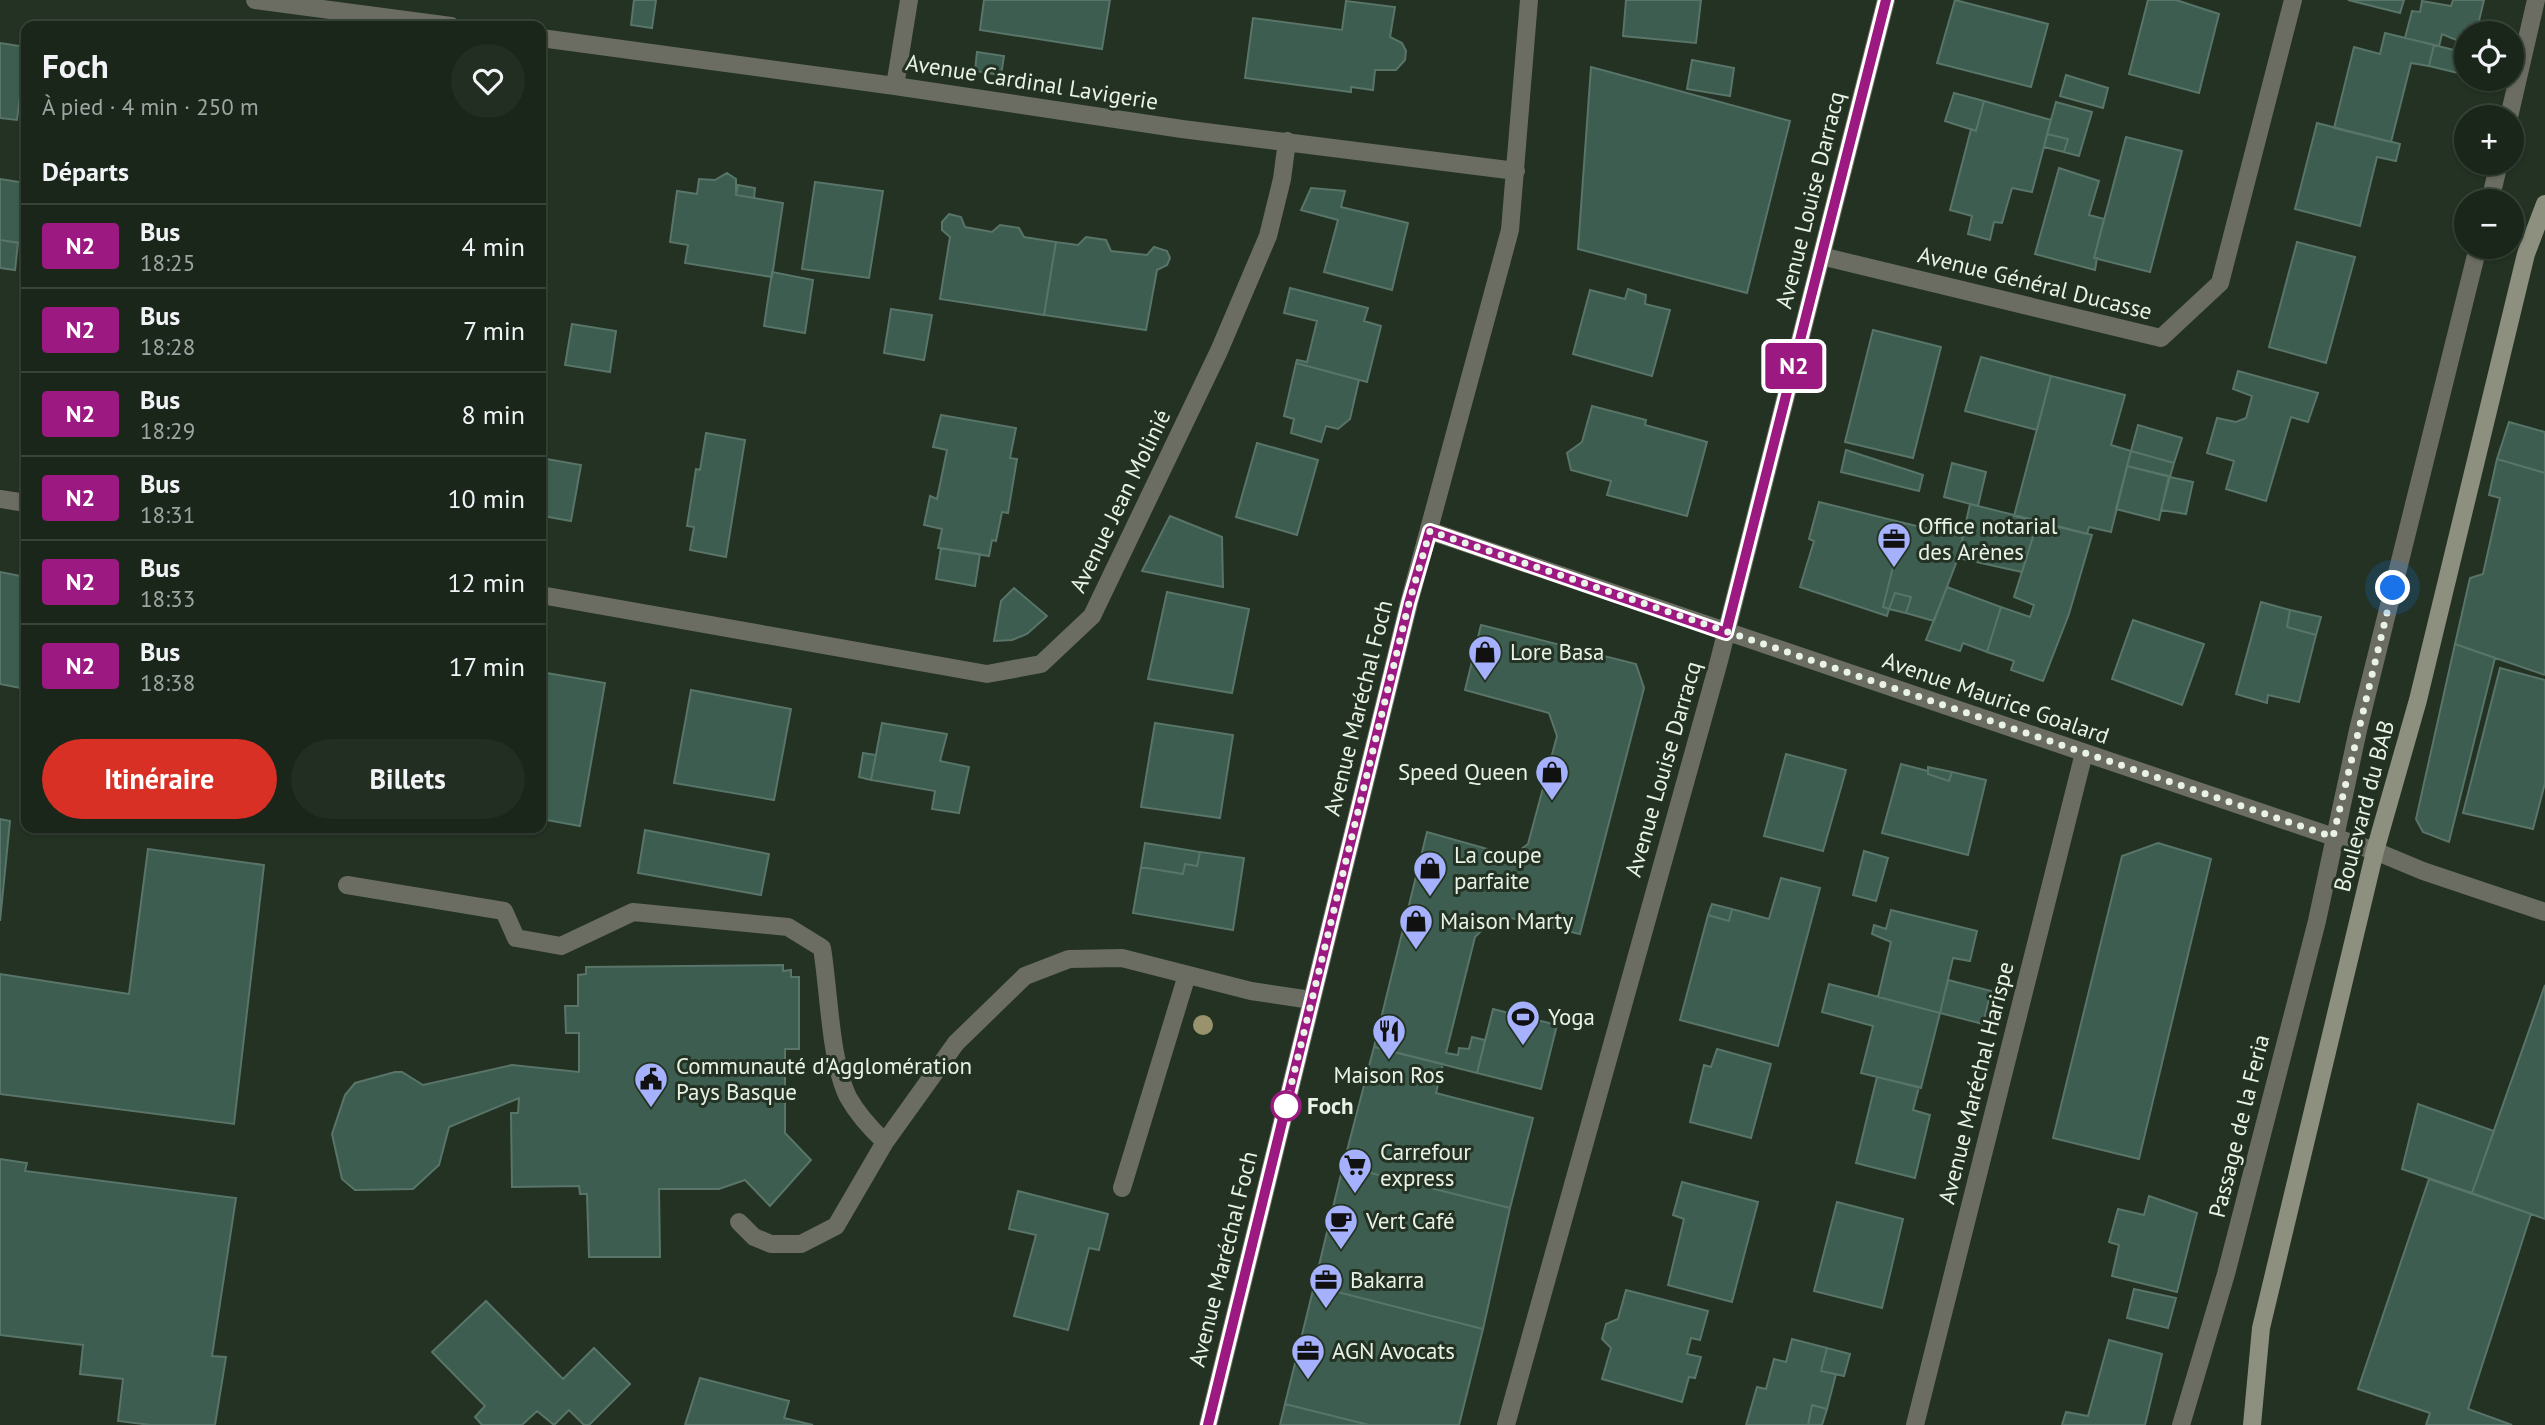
<!DOCTYPE html>
<html lang="fr">
<meta charset="utf-8">
<style>
:root{--surface:#1a261a;--page:#232e23;--text:#f1f3f6;--muted:#9fa5a2;--line:#384339;--accent:#d93025}
body{margin:0;font-family:"PT Sans",sans-serif;background:var(--page);color:var(--text);height:100vh;display:flex;flex-direction:column;font-size:26px;white-space:nowrap}
*{box-sizing:border-box;margin:0}
p{font-size:23px;color:var(--muted)}
.icon{flex:none;width:38px;height:38px;fill:none;stroke:currentColor;stroke-width:2;stroke-linecap:round;stroke-linejoin:round}
.map{position:relative;flex:1;overflow:hidden}
.details{position:absolute;left:21px;top:21px;width:525px;height:812px;display:flex;flex-direction:column;background:var(--surface);border-radius:14px;box-shadow:0 2px 5px #0004,0 0 0 2px var(--line)}
.details>*{flex:none}
.badge{padding:0 14px;border-radius:5px;font-size:24px;line-height:46px}
.fabs{position:absolute;left:2454px;top:21px;display:grid;gap:14px}
.fabs a{display:grid;place-items:center;width:70px;height:70px;border-radius:50%;background:var(--surface);box-shadow:0 2px 5px #0004,0 0 0 2px var(--line);font-size:35px}
.you{position:absolute;width:35px;height:35px;margin:-18px;border:5px solid #fff;border-radius:50%;background:#1a73e8;box-shadow:0 0 0 10px #1a73e833}
.map>.badge{position:absolute;translate:-50% -50%;box-shadow:0 0 0 4px #fff}
h2{padding:0 21px;font-size:26px;line-height:63px}
.round{display:grid;place-items:center;flex:none;width:74px;height:74px;border-radius:37px;background:var(--page)}
.summary{display:flex;align-items:center;justify-content:space-between;height:119px;padding:0 21px}
h1{font-size:33px;font-weight:800;line-height:52px}
.primary-button{display:flex;gap:14px;margin-top:auto;padding:14px 21px}
.primary-button a{flex:1;height:80px;border-radius:42px;background:var(--accent);color:#fff;font-size:28px;font-weight:800;line-height:80px;text-align:center}
.primary-button a+a{background:var(--page);color:var(--text)}
ul{padding:0;list-style:none}
li{display:flex;align-items:center;gap:21px;height:84px;padding:0 21px;border-top:2px solid var(--line)}
li div{flex:1}
li b{display:block;font-size:26px}
li em{font-style:normal}
li .badge{min-width:77px;font-weight:700;text-align:center}
.map>svg:first-child{display:block}
.building{fill:#3c5d50;stroke:#597469;stroke-width:2}
.lines{fill:none;stroke-linecap:round;stroke-linejoin:round}
.lane{stroke:#6b6d62;stroke-width:18}
.street{stroke:#6b6d62;stroke-width:18}
.secondary{stroke:#8d907f;stroke-width:18}
.tree{fill:#98926d}
.line-casing{stroke:#fff;stroke-width:16}
.line{stroke:#9c1981;stroke-width:10}
.walk{stroke:#e9f2e7;stroke-width:7;stroke-dasharray:0 12.6}
.stop-dot{fill:#fff;stroke:#9c1981;stroke-width:3.5}
.labels{text-anchor:middle;stroke-width:6;stroke-linejoin:round;paint-order:stroke}
.street-label{font-size:23px;fill:#e9f2e7;stroke:#233222}
.poi-label{font-size:23px;fill:#e9f2e7;stroke:#233222;text-anchor:start}
.stop-label{font-size:23px;font-weight:bold;fill:#e9f2e7;stroke:#233222;text-anchor:start}
</style>
<div class="map">
<svg width="2545" height="1425" viewBox="0 0 2545 1425">
<rect width="100%" height="100%" fill="#233222"/>
<path class="building" d="M634,0h22l-4,28 -21,-3z
M984,0h126l-8,49 -122,-19z
M1626,0h75l-5,43 -73,-7z
M1955,0l93,24 -17,63 -94,-24z
M2148,0h28l43,14 -20,79 -70,-19z
M2348,0h56l-4,13z
M2453,0h31l-8,33h-10v11l-24,-10 -3,12 -34,-8 7,-27 8,1 2,-11 29,5z
M1346,1l49,6 -5,30 12,6 4,8 -1,9 -9,10h-21l-2,20 -22,-3v5l-106,-14 8,-60 89,12z
M2385,33l49,12 -5,21 -18,-3 -20,79 -57,-14 20,-81 26,7z
M0,43l26,4 -9,73 -17,-2z
M2434,45l32,8v22l-37,-9z
M977,52l27,4 -3,19 -26,-4z
M1692,60l42,8 -4,28 -43,-7z
M1591,67l199,54 -43,172 -169,-44z
M2066,75l42,13 -5,20 -43,-12z
M1954,93l30,8 -8,30 -31,-10z
M1984,101l67,19 -19,72 -20,-4 -10,35 -8,-1 -4,18 -22,-6 4,-18 -22,-6 21,-81 5,2z
M2056,102l36,10 -13,44 -15,-4 4,-13 -21,-5z
M2317,123l83,21 -4,17 -19,-4 -17,69 -65,-17z
M2047,134l21,5 -4,13 -20,-5z
M2126,137l56,14 -32,121 -56,-14z
M2059,168l40,13 -10,34 15,4 -10,39h3l-2,12 -60,-16z
M727,173l9,6v16l47,8 -11,74 -87,-14 3,-18 -18,-3 7,-51 20,3 2,-15 16,1z
M0,179l26,4 -5,60 -21,-3z
M815,182l68,9 -14,87 -67,-9z
M738,185l17,3 -1,10 -18,-3z
M1311,188l34,3 -4,16 67,16 -16,67 -68,-18 14,-52 -37,-10z
M949,214l12,3 4,10 27,5 8,-7 19,3 5,9 32,5 -12,73 -104,-16 10,-62 -8,-7v-8z
M1086,237l20,3 5,11 36,4 7,-8 13,4 3,7 -3,7 -10,5 -11,60 -102,-15 12,-73 22,3z
M0,240l18,3 -3,27 -15,-2z
M2297,242l58,15 -29,106 -57,-16z
M772,272l41,8 -8,53 -41,-7z
M1290,288l78,20 -4,13 17,5 -14,56 -71,-19 1,-3 10,2 10,-41 -33,-8z
M1628,289l18,6 -1,9 25,6 -18,66 -79,-22 17,-64 35,9z
M891,309l41,6 -8,45 -40,-7z
M572,324l44,7 -6,41 -45,-7z
M1873,330l68,17 -28,111 -68,-16z
M1981,357l70,19 -14,54 -72,-19z
M1296,363l63,17 -9,39 -12,10 -12,-3 -5,16 -30,-9 3,-14 -10,-3z
M2238,371l80,22 -10,29 -17,-5 -25,84 -40,-12 8,-28 -27,-8 10,-35 19,4 10,-4 6,-22 -19,-7z
M2051,376l74,19 -14,50 20,6 -20,81 -22,-5 -2,7 -73,-18z
M1592,406l54,14 -1,5 62,17 -20,74 -80,-21 4,-14 -40,-11 -4,-17 15,-11z
M941,415l75,13 -6,30 7,1 -9,54 -6,-1 -6,29 -4,-1 -3,16 -51,-8 4,-19 -18,-4 6,-29 7,3 10,-49 -14,-3z
M2509,422l36,10v41l-48,-14z
M2138,425l44,13 -8,25 -43,-12z
M706,433l39,7 -19,117 -36,-7 4,-23 -7,-1 9,-57 4,1z
M1257,443l61,17 -21,75 -61,-18z
M1846,450l77,25 -4,16 -78,-19z
M2131,451l43,12 -4,14 -43,-11z
M541,458l40,7 -10,56 -28,-5 -2,7z
M2497,459l48,14v202l-90,-31 15,-66 13,-4 17,-76 -11,-3z
M1952,463l34,9 -8,34 -34,-9z
M2127,466l42,10 -10,44 -43,-11z
M2170,477l23,5 -7,32 -25,-4z
M1819,502l85,21 -21,84 6,2 -2,7 -87,-29 14,-46 -5,-2z
M1970,504l68,17 -16,51 -64,-14z
M1170,516l52,21 1,50 -81,-16z
M2038,521l54,14 -23,79 -26,67 -32,-11 3,-9 -27,-9 14,-45 29,10 4,-12 -20,-8z
M1904,523l59,14 -5,21 -24,63 -28,-8 5,-16 -16,-4 -6,16 -6,-2z
M941,548l39,6 -5,32 -39,-7z
M0,572l26,5v112l-26,-5z
M1947,587l54,20 -14,45 -24,-9 -3,8 -34,-11z
M1014,588l33,28 -20,18 -15,6 -18,1 7,-40z
M1167,592l82,17 -17,84 -84,-14z
M1895,593l16,4 -5,16 -17,-4z
M2261,602l29,8 -3,17 29,8 -17,67 -31,-7 -1,8 -31,-9z
M2290,610l31,7 -5,18 -29,-8z
M2133,620l71,24 -22,61 -70,-26z
M1481,625l155,39 8,24 -64,246 -82,-19 -23,22 -29,116 12,2 1,-7 10,1 3,-12 13,3 -8,33 -103,-26 53,-215 85,24 16,-12 29,-108 -8,-23 -84,-23z
M2455,644l40,14 -46,184 -26,-10 -7,-13z
M2500,668l45,12v103l-12,46 -70,-16z
M541,672l64,11 -25,143 -39,-7z
M691,690l100,19 -17,91 -100,-17z
M882,723l65,11 -7,27 29,6 -10,46 -27,-4 3,-18 -64,-11z
M1155,723l78,12 -13,83 -79,-11z
M863,753l13,2 -5,25 -12,-3z
M1786,754l60,16 -23,81 -59,-15z
M1901,764l27,7v3l21,7 3,-9 34,8 -18,75 -86,-22z
M1928,767l24,5 -3,9 -21,-7z
M0,819l10,2 -10,100z
M645,830l124,24 -8,41 -123,-22z
M1145,843l55,9 -3,14 -12,-2 -2,10 -42,-7z
M2158,843l53,16 -72,300 -86,-21 69,-282z
M148,849l116,16 -30,259 -234,-30v-120l129,20z
M1864,851l24,7 -12,43 -23,-6z
M1200,852l44,6 -11,72 -100,-17 8,-46 42,7 2,-10 12,2z
M1781,878l39,10 -42,158 -98,-26 28,-105 21,6 3,-12 37,10z
M1712,904l20,5 -3,12 -21,-6z
M1891,910l86,21 -7,30 -17,-3 -13,55 -62,-16 13,-55 -19,-8 2,-9 12,4z
M783,965v6l8,-1v7h8v72h-14v84l26,27 -41,46 -25,-26 -26,9h-60l1,68h-71l-2,-63h-7l-1,-8 -67,1 -1,-74h7l1,-15 -70,29 -10,38 -26,24 -58,1 -13,-11 -10,-45 13,-39 10,-12 40,-11h7l21,13 89,-20 67,7v-39h-13l-1,-27h13v-31l8,-1v-7z
M1948,980l43,11 -8,33 -43,-11z
M1829,984l111,29 -19,75 -60,-15 12,-47 -51,-14z
M2545,985v234l-73,-26z
M1493,1009l64,16 -16,64 -64,-16z
M1374,1047l69,17 -7,29 97,25 -23,90 -167,-42z
M1717,1049l54,15 -20,74 -61,-16 14,-57 7,2z
M1877,1077l42,10 -6,23 17,5 -15,63 -59,-15z
M2418,1104l76,27 -22,62 -70,-24z
M0,1159l27,4 -2,8 211,27 -24,158 14,1 -11,68h-64l-33,-4 5,-42 -43,-5 3,-29 -83,-10z
M1343,1166l167,42 -27,121 -169,-43z
M2429,1179l102,35 -63,195 44,16h-86l4,-12 -72,-24z
M1682,1182l76,20 -26,100 -64,-17 16,-66 -11,-4z
M1018,1191l90,23 -9,36 -10,-2 -21,82 -54,-14 22,-81 -27,-6z
M2149,1196l48,17 -20,79 -65,-16 7,-31 -10,-3 9,-33 26,6z
M1837,1202l66,17 -21,89 -68,-17z
M1314,1286l169,43 -24,96h-90l-84,-21z
M2134,1289l42,9 -8,30 -41,-10z
M1626,1290l82,21 -8,29 -9,-2 -4,16 14,3 -6,21 -6,-1 -7,25 -80,-23 9,-31 -9,-9 4,-15 12,-5z
M486,1301l77,78 31,-31 36,36 -41,41h-5l-15,-15 -15,15 -17,-14 -15,14h-40l-7,-8 10,-11 -53,-54z
M1792,1339l35,9 -6,23 15,3 -9,35 -15,-4 -4,20h-62l11,-38 9,2 8,-30 12,3z
M2109,1340l53,14 -17,71h-83l4,-13 22,4z
M1827,1348l23,6 -6,22 -23,-5z
M700,1378l89,23 -5,17 29,7h-128z
M1285,1404l84,21h-89z
M1812,1405l15,4 -5,16h-14z"/>
<g class="lines">
<path class="lane" d="M2509,117l27,-117
M2490,201l9,-38
M347,885l157,26 12,27 45,8 72,-34 155,15 34,21c7,42 8,113 26,149 10,18 22,31 37,45
M1122,1188l65,-213
M739,1222l15,15 17,7h30l35,-18 49,-84 71,-99 69,-67 44,-17 53,-1 129,33 60,9
M2181,1425l45,-151 91,-353 41,-191 120,-483"/>
<path class="street" d="M255,0l196,26
M541,38l354,48 287,43 334,42
M895,86l14,-86
M1821,256l340,82 59,-55 73,-283
M0,499l26,4
M1430,531l945,320 48,20 122,41
M541,595l446,79 54,-10 51,-48 127,-265 49,-115 14,-57 5,-38
M1208,1425l201,-822 101,-373 19,-230
M1506,1425l213,-764 167,-661
M1915,1425l169,-672"/>
<path class="secondary" d="M2252,1425l9,-97 114,-477 43,-151 108,-446 19,-50"/>
</g>
<circle class="tree" cx="1203" cy="1025" r="10"/>
<g class="lines">
<g class="line-casing">
<path id="line" d="M1208,1425l201,-822 21,-72 296,102 160,-633"/>
</g>
<use href="#line" class="line"/>
<path class="walk" d="M1286,1106l123,-503 21,-72 903,306 60,-249"/>
</g>
<defs>
<g id="office-pin" transform="scale(1.75)"><path d="M0 17L-7.5 6A9.5 9.5 0 1 1 7.5 6Z" fill="#a5b1fc" stroke="#233222"/><path d="M-6-3h4V-5.5h4V-3h4V5H-6ZM-1-4.5V-3h2v-1.5ZM-6 0V1H6V0Z" fill="#111"/></g>
<g id="shop-pin" transform="scale(1.75)"><path d="M0 17L-7.5 6A9.5 9.5 0 1 1 7.5 6Z" fill="#a5b1fc" stroke="#233222"/><path d="M-5-2.5h2.3a2.7 3.5 0 0 1 5.4 0H5L5.5 6h-11ZM-1.5-2.5h3a1.5 2.3 0 0 0-3 0Z" fill="#111"/></g>
<g id="stadium-pin" transform="scale(1.75)"><path d="M0 17L-7.5 6A9.5 9.5 0 1 1 7.5 6Z" fill="#a5b1fc" stroke="#233222"/><path d="M0-5a6.5 5 0 1 0 0 10a6.5 5 0 1 0 0-10ZM-3.5-1.8h7v3.6h-7Z" fill="#111"/></g>
<g id="restaurant-pin" transform="scale(1.75)"><path d="M0 17L-7.5 6A9.5 9.5 0 1 1 7.5 6Z" fill="#a5b1fc" stroke="#233222"/><path d="M-5-6h1v4h1v-4h1v4h1v-4h1v5L-1.5 .5V6h-2V.5L-5-1ZM5-6V6H3V1.5H1.5Q1.5-4 5-6Z" fill="#111"/></g>
<g id="civic-pin" transform="scale(1.75)"><path d="M0 17L-7.5 6A9.5 9.5 0 1 1 7.5 6Z" fill="#a5b1fc" stroke="#233222"/><path d="M-.6-6.5H3V-4.5H.6V-3L4-1V1h2V6H-6V1h2V-1L-.6-3ZM-1.2 2.5V6h2.4V2.5Z" fill="#111"/></g>
<g id="supermarket-pin" transform="scale(1.75)"><path d="M0 17L-7.5 6A9.5 9.5 0 1 1 7.5 6Z" fill="#a5b1fc" stroke="#233222"/><path d="M-6-5.5h2.5l.6 2H6L4.5 2H-2.5L-4.4-4H-6ZM-1.5 3.2a1.3 1.3 0 1 0 .1 0ZM3 3.2a1.3 1.3 0 1 0 .1 0Z" fill="#111"/></g>
<g id="cafe-pin" transform="scale(1.75)"><path d="M0 17L-7.5 6A9.5 9.5 0 1 1 7.5 6Z" fill="#a5b1fc" stroke="#233222"/><path d="M-5.5-4.5H6V0H3Q3 3.5 0 3.5H-2.5Q-5.5 3.5-5.5 0ZM3-3.2v2h1.7v-2ZM-6 4.5H4V6H-6Z" fill="#111"/></g>
</defs>
<g fill-rule="evenodd">
<use href="#office-pin" x="1894" y="539"/>
<use href="#shop-pin" x="1485" y="652"/>
<use href="#shop-pin" x="1552" y="772"/>
<use href="#shop-pin" x="1430" y="868"/>
<use href="#shop-pin" x="1416" y="921"/>
<use href="#stadium-pin" x="1523" y="1017"/>
<use href="#restaurant-pin" x="1389" y="1031"/>
<use href="#civic-pin" x="651" y="1079"/>
<use href="#supermarket-pin" x="1355" y="1165"/>
<use href="#cafe-pin" x="1341" y="1221"/>
<use href="#office-pin" x="1326" y="1280"/>
<use href="#office-pin" x="1308" y="1351"/>
</g>
<circle class="stop-dot" cx="1286" cy="1106" r="14"/>
<g class="labels">
<g class="street-label">
<text transform="translate(1032 82) rotate(9)" y="8">Avenue Cardinal Lavigerie</text>
<text transform="translate(1810 200) rotate(-76)" y="8">Avenue Louise Darracq</text>
<text transform="translate(2035 283) rotate(14)" y="8">Avenue Général Ducasse</text>
<text transform="translate(1120 501) rotate(-64)" y="8">Avenue Jean Molinié</text>
<text transform="translate(1996 698) rotate(19)" y="8">Avenue Maurice Goalard</text>
<text transform="translate(1358 708) rotate(-76)" y="8">Avenue Maréchal Foch</text>
<text transform="translate(1663 769) rotate(-74)" y="8">Avenue Louise Darracq</text>
<text transform="translate(2364 806) rotate(-75)" y="8">Boulevard du BAB</text>
<text transform="translate(1976 1083) rotate(-76)" y="8">Avenue Maréchal Harispe</text>
<text transform="translate(2239 1126) rotate(-76)" y="8">Passage de la Feria</text>
<text transform="translate(1223 1259) rotate(-76)" y="8">Avenue Maréchal Foch</text>
</g>
<g class="poi-label">
<text x="1918" y="534">Office notarial<tspan x="1918" dy="26">des Arènes</tspan></text>
<text x="1510" y="660">Lore Basa</text>
<text x="1528" y="780" text-anchor="end">Speed Queen</text>
<text x="1454" y="863">La coupe<tspan x="1454" dy="26">parfaite</tspan></text>
<text x="1440" y="929">Maison Marty</text>
<text x="1548" y="1025">Yoga</text>
<text x="676" y="1074">Communauté d'Agglomération<tspan x="676" dy="26">Pays Basque</tspan></text>
<text x="1389" y="1083" text-anchor="middle">Maison Ros</text>
<text x="1380" y="1160">Carrefour<tspan x="1380" dy="26">express</tspan></text>
<text x="1366" y="1229">Vert Café</text>
<text x="1350" y="1288">Bakarra</text>
<text x="1332" y="1359">AGN Avocats</text>
</g>
<g class="stop-label">
<text x="1307" y="1114">Foch</text>
</g>
</g>
</svg>
<div class="fabs">
<a><svg class="icon" aria-label="locate" viewBox="0 0 24 24"><circle cx="12" cy="12" r="6"/><path d="M12 2v4M12 18v4M2 12h4M18 12h4"/></svg></a>
<a>+</a>
<a>−</a>
</div>
<div class="you" style="left:2393px;top:588px"></div>
<b class="badge" style="left:1794px;top:366px;background:#9c1981;color:#fff">N2</b>
<section class="details">
<div class="summary"><div><h1>Foch</h1><p>À pied · 4 min · 250 m</p></div><a class="round"><svg class="icon" aria-label="heart" viewBox="0 0 24 24"><path d="M12 20l-8-8c-3-5 5-10 8-4 3-6 11-1 8 4z"/></svg></a></div>
<h2>Départs</h2>
<ul>
<li><span class="badge" style="background:#9c1981;color:#fff">N2</span><div><b>Bus</b><p>18:25</p></div><em>4 min</em></li>
<li><span class="badge" style="background:#9c1981;color:#fff">N2</span><div><b>Bus</b><p>18:28</p></div><em>7 min</em></li>
<li><span class="badge" style="background:#9c1981;color:#fff">N2</span><div><b>Bus</b><p>18:29</p></div><em>8 min</em></li>
<li><span class="badge" style="background:#9c1981;color:#fff">N2</span><div><b>Bus</b><p>18:31</p></div><em>10 min</em></li>
<li><span class="badge" style="background:#9c1981;color:#fff">N2</span><div><b>Bus</b><p>18:33</p></div><em>12 min</em></li>
<li><span class="badge" style="background:#9c1981;color:#fff">N2</span><div><b>Bus</b><p>18:38</p></div><em>17 min</em></li>
</ul>
<div class="primary-button"><a>Itinéraire</a><a>Billets</a></div>
</section>
</div>
